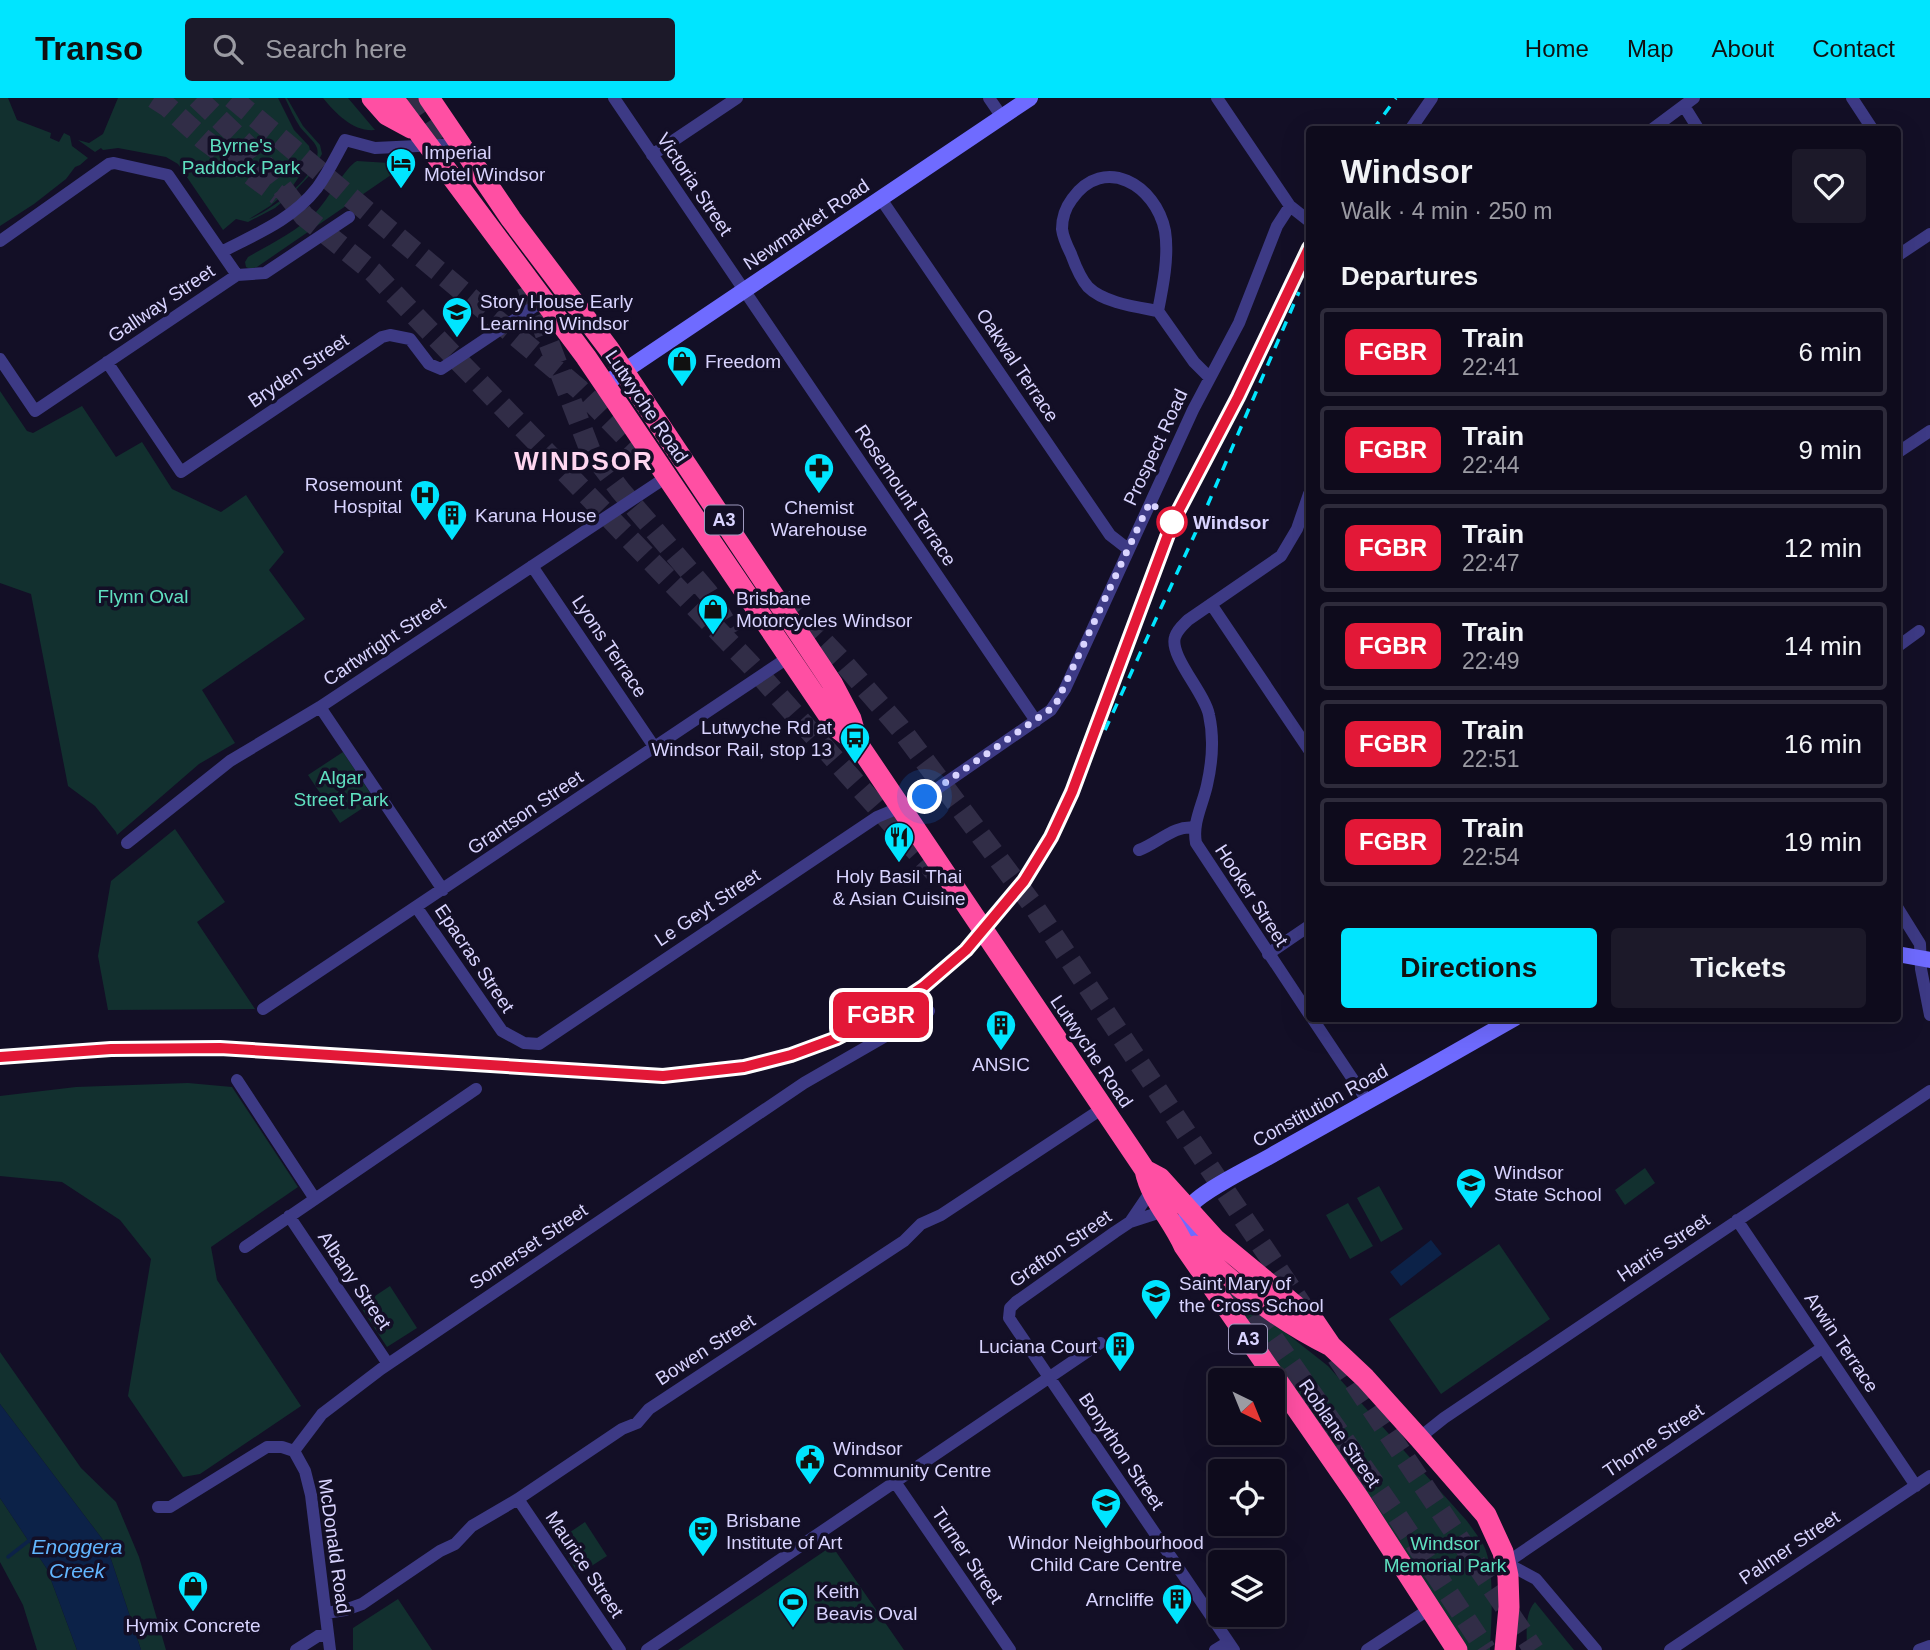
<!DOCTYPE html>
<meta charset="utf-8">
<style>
:root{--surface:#0e0b1c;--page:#1c1929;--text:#f1f3f6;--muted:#9b9ba3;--line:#2e2b3b;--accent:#00e5ff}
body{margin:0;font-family:Helvetica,sans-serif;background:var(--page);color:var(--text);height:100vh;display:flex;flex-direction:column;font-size:26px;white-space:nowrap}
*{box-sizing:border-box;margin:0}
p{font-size:23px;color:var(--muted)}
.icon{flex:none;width:38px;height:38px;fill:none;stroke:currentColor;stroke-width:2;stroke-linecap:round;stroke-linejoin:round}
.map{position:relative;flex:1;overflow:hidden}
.drawer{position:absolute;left:1306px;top:28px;width:595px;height:896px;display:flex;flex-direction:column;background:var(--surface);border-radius:7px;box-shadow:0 7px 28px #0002,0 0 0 2px var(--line)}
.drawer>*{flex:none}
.badge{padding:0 14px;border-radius:10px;font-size:24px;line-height:46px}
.needle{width:46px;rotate:137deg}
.tools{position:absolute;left:1208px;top:1270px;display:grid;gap:14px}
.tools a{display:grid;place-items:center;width:77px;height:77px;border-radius:7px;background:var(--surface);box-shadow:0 7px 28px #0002,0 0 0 2px var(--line);font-size:35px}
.you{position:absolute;width:35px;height:35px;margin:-18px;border:5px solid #fff;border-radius:50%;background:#1a73e8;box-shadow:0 0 0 10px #1a73e833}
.map>.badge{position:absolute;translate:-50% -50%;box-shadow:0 0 0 4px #fff}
h2{padding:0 35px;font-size:26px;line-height:63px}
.round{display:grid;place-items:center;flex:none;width:74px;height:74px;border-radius:7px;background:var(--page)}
.summary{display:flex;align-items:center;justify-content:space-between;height:119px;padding:0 35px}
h1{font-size:33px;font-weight:700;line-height:52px}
.action{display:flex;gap:14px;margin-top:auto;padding:14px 35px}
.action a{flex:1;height:80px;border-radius:7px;background:var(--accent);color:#111;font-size:28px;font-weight:700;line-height:80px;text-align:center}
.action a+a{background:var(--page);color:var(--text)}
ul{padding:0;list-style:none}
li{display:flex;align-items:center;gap:21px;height:88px;margin:0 14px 10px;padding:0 21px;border:4px solid var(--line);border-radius:7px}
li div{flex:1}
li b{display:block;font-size:26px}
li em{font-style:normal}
li .badge{min-width:77px;font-weight:700;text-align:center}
header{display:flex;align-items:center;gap:42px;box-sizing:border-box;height:98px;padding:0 35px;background:var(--accent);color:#111}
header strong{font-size:33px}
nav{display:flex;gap:38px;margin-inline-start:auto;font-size:24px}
.search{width:490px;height:63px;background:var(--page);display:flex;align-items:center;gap:18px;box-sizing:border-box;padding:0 24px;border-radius:7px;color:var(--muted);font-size:26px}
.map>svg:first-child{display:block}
.green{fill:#12302f}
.water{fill:#0c2248}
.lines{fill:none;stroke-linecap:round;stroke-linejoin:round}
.stream{stroke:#0c2248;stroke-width:3.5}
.highway-tunnel{stroke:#312d47;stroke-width:21;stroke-dasharray:21 10;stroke-linecap:butt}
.street{stroke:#3d3a85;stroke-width:12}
.secondary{stroke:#6f6bff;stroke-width:16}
.highway{stroke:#ff4fa3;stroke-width:21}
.rail{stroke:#00e5ff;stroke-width:3.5;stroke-dasharray:10 9;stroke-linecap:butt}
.line-casing{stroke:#fff;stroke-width:16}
.line{stroke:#e31837;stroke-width:10}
.walk{stroke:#d9d4ff;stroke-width:7;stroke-dasharray:0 12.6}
.stop-dot{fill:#fff;stroke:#e31837;stroke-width:3.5}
.labels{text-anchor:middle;stroke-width:7;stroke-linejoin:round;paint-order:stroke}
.shield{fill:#130f26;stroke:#9e99be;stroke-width:2}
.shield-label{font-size:18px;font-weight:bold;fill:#d9d4ff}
.park-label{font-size:19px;fill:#5fe0c0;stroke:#130f26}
.poi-label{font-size:19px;fill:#d9d4ff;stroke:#130f26;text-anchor:start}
.street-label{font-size:19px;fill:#d9d4ff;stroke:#130f26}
.stop-label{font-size:19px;font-weight:bold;fill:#d9d4ff;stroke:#130f26;text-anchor:start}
.water-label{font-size:21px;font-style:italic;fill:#62b6ff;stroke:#130f26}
.district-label{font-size:26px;font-weight:bold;letter-spacing:2px;fill:#ffd6f0;stroke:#130f26}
</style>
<header>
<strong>Transo</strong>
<div class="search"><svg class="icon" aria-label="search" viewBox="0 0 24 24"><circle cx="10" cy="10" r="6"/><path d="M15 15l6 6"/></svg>Search here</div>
<nav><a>Home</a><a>Map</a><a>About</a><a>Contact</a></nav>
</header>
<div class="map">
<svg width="1930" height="1552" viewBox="0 0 1930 1552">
<rect width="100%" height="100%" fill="#130f26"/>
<path class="green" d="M0,0h8l9,22 34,13 -1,5 9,4 5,-9 6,3 2,10 16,12 -8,7 -5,2 -9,12 -32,25 -34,22z
M118,0h160l16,32 15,16 3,12 -20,29 -22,19 -21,13c20,-7 75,-46 68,-71 -3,-8 -12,-14 -17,-21 -6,-9 -10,-19 -15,-29h2l16,28 17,19 2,9 -13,22 -16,17 -18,15 -27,14 -12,-3 -13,11 -45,-66 -12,-7 -48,-9 -15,2 -2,-2 -6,4 -17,-12 11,3 14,-9z
M323,0h25l27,32c-21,2 -38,-15 -52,-32z
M357,63l48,3 7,6 -8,-4 -147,101 -7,2 -4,-2 -1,-5 3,-5c24,-14 48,-25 68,-45 12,-12 30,-46 41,-51z
M0,293l27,40 6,2 49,-27 34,51 26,-15 30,47 49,23 25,-17 38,57 -15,18 36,49 -103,71 33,53 -36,21 -82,71 -1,-3 -21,-26 -27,-20 -37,-192 -31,-11z
M343,654l32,48 -35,23 -32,-48z
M175,731l50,73 -28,20 58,87 -147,1 -10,-54 13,-75z
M188,985l44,4 66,100 -87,60 6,33 84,126 -101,68 -17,3 -55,-81 23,-137 -31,-39 -58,-38 -62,-6v-80l76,-9z
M1645,1070l10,15 -30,22 -10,-15z
M1379,1088l24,43 -22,13 -24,-44z
M1348,1105l25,43 -23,13 -24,-44z
M1499,1146l51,75 -109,75 -52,-75z
M1224,1186l104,82 139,155c5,7 11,15 16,23 13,24 8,78 7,106h-22l-52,-74z
M390,1188l27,42 -30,19 -27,-41z
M0,1254l81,116 35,34 23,55 27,93h-25l-35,-106 -106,-140z
M0,1400l47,71 30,81h-40l-14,-45 -23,-43z
M585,1424l22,34 -28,18 -22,-33z
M832,1448l72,104h-226z
M398,1501l34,51h-79v-22z
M1535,1504l39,48h-47c0,-15 -3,-36 8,-48z"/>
<path class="water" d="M1431,1142l11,14 -41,32 -11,-14z
M0,1306l106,140 35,106h-64l-30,-81 -47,-71z"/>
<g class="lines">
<path class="stream" d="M8,1459l23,-18"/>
<path class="highway-tunnel" d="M154,0l14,9 35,32 75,56
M197,0l59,56 48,62 69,56 377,392 192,216
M232,0l347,291 71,73
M408,0l32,48
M527,188l63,164 30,40 88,103 24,41
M782,500l59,62 59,68 135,180 270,402
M1238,1190l159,228 89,134
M1337,1259l197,293"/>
<path class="street" d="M614,0l422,623
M989,0l13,19
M1217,0l73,108 19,15
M1852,0l21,32
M1684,8l15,24
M1410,32l22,-32
M1651,32l43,-32
M652,57l85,-57
M881,101l229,336 18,14
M0,143l109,-77 5,-1 54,12 69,100
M221,154c35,-18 71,-32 96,-64 11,-15 19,-32 28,-48l30,8 85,-4
M1897,158l33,-22
M1158,213c5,-25 11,-55 7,-80 -9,-46 -61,-77 -93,-32 -6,8 -10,19 -10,30 1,9 5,17 9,25 4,11 9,24 17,33 16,16 49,20 70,24l36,51 16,16
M0,261l35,52 202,-136 28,-2 84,-56
M107,264l74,110 201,-135 8,-2 20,4 19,25 12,5 103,-69
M1897,355l33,-22
M1309,396l-12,35 -16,27 -93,64c-5,5 -11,10 -13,17 -6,19 30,56 34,78 5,22 3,48 -2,70 -4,19 -15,38 -11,58l113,171
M532,468l123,182
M1211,506l98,146
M1897,549l22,-16
M320,609l123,183
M127,745l103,-82 90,-54 348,-231
M1139,752c19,-7 36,-26 56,-22
M1897,809l23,37 1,25 9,46
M417,810l85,123 22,12 15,1 338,-227 48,-20 126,-87 14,-21 128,-279 46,-87 38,-97 13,-20
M1268,856l41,-28
M263,911l529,-354
M1312,920l56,84
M237,982l78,119
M1164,1113l-34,11 -15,10 -99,70 -6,6 -1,10 225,332
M289,1118l99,148
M1737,1122l179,266
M1130,1124l21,-31
M245,1149l231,-158
M1419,1340l25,-20 486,-327
M294,1353l28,-37 59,-45 423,-286 125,-72
M294,1353l11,20 6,24 19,155
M895,1384l115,168
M518,1401l102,151
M158,1409h12l97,-60h15l12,4
M1506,1465l316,-215
M1506,1465l30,16 60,71
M326,1515l19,-3 17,-6 78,-53 15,-7 17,-18 46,-27 104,-70 15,-6 12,-14 255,-168 17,-17 20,-9 162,-107
M296,1552l22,-14 10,-2
M647,1552l453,-307
M1215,1552l13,-8
M1367,1552l64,-42
M1670,1552l260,-174
M1919,1552l11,-4"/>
<path class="secondary" d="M605,286l425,-286
M1897,856l33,6
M1200,1154c-2,-15 -21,-28 -11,-44 9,-16 67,-43 85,-54 81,-45 161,-90 241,-136"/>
<path class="highway" d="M372,0l15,17 24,13
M393,0l193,259 251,371 21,16 287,426 15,8 55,61 99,82 17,25 34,32 54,60 67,77 17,37 5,24 1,31 -4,43
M429,0l82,121 98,130 223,334 19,36 7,25
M1145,1072c6,29 27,49 39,76l174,251 99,153
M1195,1148c34,37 89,77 134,99"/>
<path class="rail" d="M1373,32l23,-32
M1105,632l94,-205 100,-233
M0,959l111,-8 109,-1 443,28 81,-9 47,-12 46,-17 41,-21 45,-30 43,-37 58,-69 27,-44 21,-45 101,-271 66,-124 70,-149"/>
</g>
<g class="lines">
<g class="line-casing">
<path id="line" d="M0,959l111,-8 109,-1 443,28 81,-9 47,-12 46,-17 41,-21 45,-30 43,-37 58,-69 27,-44 21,-45 101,-271 65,-124 71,-149"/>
</g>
<use href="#line" class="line"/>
<path class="walk" d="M925,699l130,-91 95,-204 22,20"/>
</g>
<defs>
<g id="hotel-pin" transform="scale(1.575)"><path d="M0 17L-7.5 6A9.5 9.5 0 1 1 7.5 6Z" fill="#00e5ff" stroke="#130f26"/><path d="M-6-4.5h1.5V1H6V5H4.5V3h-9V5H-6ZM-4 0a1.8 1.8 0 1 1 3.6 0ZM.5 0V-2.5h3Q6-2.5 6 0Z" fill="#111"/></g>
<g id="school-pin" transform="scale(1.575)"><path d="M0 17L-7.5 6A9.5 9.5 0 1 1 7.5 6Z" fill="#00e5ff" stroke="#130f26"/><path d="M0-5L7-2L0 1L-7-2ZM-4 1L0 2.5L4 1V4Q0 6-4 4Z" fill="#111"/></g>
<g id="shop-pin" transform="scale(1.575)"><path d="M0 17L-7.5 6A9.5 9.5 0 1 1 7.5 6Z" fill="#00e5ff" stroke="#130f26"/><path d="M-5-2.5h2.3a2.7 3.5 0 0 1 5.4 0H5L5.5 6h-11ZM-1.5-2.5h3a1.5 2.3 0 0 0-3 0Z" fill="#111"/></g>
<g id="pharmacy-pin" transform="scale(1.575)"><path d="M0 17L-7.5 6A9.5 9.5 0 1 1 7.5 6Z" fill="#00e5ff" stroke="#130f26"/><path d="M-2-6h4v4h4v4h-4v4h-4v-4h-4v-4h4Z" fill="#111"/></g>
<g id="hospital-pin" transform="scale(1.575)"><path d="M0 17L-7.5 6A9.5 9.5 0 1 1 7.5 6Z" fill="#00e5ff" stroke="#130f26"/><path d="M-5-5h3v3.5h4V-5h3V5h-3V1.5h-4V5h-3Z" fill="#111"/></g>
<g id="building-pin" transform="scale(1.575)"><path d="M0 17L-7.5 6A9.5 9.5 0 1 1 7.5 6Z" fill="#00e5ff" stroke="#130f26"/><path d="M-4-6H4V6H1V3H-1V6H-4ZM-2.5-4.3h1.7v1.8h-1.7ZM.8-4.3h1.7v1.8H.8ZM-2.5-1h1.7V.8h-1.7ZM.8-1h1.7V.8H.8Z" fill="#111"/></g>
<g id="bus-pin" transform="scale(1.575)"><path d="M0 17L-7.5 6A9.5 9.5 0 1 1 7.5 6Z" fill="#00e5ff" stroke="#130f26"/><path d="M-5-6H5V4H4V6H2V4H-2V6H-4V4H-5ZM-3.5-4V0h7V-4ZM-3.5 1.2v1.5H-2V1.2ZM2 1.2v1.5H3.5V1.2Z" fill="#111"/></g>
<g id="restaurant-pin" transform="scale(1.575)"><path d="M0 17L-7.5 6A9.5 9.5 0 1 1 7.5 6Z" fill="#00e5ff" stroke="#130f26"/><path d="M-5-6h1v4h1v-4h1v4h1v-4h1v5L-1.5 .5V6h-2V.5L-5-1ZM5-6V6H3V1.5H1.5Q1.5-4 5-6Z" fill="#111"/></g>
<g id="civic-pin" transform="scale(1.575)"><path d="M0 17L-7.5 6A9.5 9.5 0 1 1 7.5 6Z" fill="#00e5ff" stroke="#130f26"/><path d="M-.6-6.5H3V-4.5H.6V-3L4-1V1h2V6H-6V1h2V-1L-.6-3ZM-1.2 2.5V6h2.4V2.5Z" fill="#111"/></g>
<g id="theatre-pin" transform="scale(1.575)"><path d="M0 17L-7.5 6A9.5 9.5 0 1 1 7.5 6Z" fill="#00e5ff" stroke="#130f26"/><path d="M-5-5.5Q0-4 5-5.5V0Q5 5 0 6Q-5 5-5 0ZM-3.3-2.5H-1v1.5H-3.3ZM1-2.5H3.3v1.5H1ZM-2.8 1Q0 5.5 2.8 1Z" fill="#111"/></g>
<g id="stadium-pin" transform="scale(1.575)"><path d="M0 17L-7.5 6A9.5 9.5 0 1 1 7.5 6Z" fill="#00e5ff" stroke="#130f26"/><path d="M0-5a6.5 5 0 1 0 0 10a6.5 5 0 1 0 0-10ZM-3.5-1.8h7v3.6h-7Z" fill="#111"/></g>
</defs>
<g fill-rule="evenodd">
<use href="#hotel-pin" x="401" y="65"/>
<use href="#school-pin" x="457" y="214"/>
<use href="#shop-pin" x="682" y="263"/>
<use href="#pharmacy-pin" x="819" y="370"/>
<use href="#hospital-pin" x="425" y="397"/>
<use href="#building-pin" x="452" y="417"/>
<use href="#shop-pin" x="713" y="511"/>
<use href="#bus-pin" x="855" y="640"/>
<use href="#restaurant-pin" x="899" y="739"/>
<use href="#building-pin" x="1001" y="927"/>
<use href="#school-pin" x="1471" y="1085"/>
<use href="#school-pin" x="1156" y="1196"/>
<use href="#building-pin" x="1120" y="1248"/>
<use href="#civic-pin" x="810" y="1361"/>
<use href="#school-pin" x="1106" y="1405"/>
<use href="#theatre-pin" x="703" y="1433"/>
<use href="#shop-pin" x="193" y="1488"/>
<use href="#building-pin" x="1177" y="1501"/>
<use href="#stadium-pin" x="793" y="1504"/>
</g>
<circle class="stop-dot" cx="1172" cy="424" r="14"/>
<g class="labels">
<g class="shield">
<rect x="705" y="407.5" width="38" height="29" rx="5"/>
<rect x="1229" y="1226.5" width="38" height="29" rx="5"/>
</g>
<g class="shield-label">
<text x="724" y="428">A3</text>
<text x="1248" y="1247">A3</text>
</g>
<g class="park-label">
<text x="241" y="54">Byrne's<tspan x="241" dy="22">Paddock Park</tspan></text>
<text x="143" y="505">Flynn Oval</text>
<text x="341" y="686">Algar<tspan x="341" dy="22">Street Park</tspan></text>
<text x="1445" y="1452">Windsor<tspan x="1445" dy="22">Memorial Park</tspan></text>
</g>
<g class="poi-label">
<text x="424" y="61">Imperial<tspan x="424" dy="22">Motel Windsor</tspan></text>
<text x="480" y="210">Story House Early<tspan x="480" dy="22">Learning Windsor</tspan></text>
<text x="705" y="270">Freedom</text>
<text x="402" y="393" text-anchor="end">Rosemount<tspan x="402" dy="22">Hospital</tspan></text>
<text x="819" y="416" text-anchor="middle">Chemist<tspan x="819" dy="22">Warehouse</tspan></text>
<text x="475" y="424">Karuna House</text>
<text x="736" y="507">Brisbane<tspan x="736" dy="22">Motorcycles Windsor</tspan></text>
<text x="832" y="636" text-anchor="end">Lutwyche Rd at<tspan x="832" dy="22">Windsor Rail, stop 13</tspan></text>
<text x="899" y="785" text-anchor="middle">Holy Basil Thai<tspan x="899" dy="22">&amp; Asian Cuisine</tspan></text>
<text x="1001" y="973" text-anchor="middle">ANSIC</text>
<text x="1494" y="1081">Windsor<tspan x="1494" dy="22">State School</tspan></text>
<text x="1179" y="1192">Saint Mary of<tspan x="1179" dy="22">the Cross School</tspan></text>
<text x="1097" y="1255" text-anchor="end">Luciana Court</text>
<text x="833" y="1357">Windsor<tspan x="833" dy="22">Community Centre</tspan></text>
<text x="726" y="1429">Brisbane<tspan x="726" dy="22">Institute of Art</tspan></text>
<text x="1106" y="1451" text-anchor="middle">Windor Neighbourhood<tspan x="1106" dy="22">Child Care Centre</tspan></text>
<text x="816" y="1500">Keith<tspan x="816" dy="22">Beavis Oval</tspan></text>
<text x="1154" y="1508" text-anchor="end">Arncliffe</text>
<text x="193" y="1534" text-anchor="middle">Hymix Concrete</text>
</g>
<g class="street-label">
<text transform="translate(695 86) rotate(56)" y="7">Victoria Street</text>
<text transform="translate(806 126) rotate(-34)" y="7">Newmarket Road</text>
<text transform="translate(161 205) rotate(-34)" y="7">Gallway Street</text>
<text transform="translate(1018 267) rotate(56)" y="7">Oakwal Terrace</text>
<text transform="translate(298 272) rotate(-34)" y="7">Bryden Street</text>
<text transform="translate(647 308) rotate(56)" y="7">Lutwyche Road</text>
<text transform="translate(1155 349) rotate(-65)" y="7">Prospect Road</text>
<text transform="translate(906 397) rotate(56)" y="7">Rosemount Terrace</text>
<text transform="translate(384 543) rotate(-34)" y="7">Cartwright Street</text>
<text transform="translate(610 548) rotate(56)" y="7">Lyons Terrace</text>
<text transform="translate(525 714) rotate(-34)" y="7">Grantson Street</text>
<text transform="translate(1252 797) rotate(57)" y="7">Hooker Street</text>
<text transform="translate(707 809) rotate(-34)" y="7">Le Geyt Street</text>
<text transform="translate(475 860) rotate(56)" y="7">Epacras Street</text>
<text transform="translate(1092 953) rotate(56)" y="7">Lutwyche Road</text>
<text transform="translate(1320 1007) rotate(-29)" y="7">Constitution Road</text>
<text transform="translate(528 1148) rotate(-34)" y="7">Somerset Street</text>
<text transform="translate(1663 1149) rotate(-34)" y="7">Harris Street</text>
<text transform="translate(1060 1150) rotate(-35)" y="7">Grafton Street</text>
<text transform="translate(355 1182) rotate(56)" y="7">Albany Street</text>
<text transform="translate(1842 1244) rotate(56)" y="7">Arwin Terrace</text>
<text transform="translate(705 1251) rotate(-33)" y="7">Bowen Street</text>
<text transform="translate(1340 1335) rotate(55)" y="7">Roblane Street</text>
<text transform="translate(1653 1342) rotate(-34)" y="7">Thorne Street</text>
<text transform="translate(1122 1353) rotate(56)" y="7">Bonython Street</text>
<text transform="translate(335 1448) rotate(82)" y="7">McDonald Road</text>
<text transform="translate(1789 1449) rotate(-34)" y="7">Palmer Street</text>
<text transform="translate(968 1457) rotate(56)" y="7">Turner Street</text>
<text transform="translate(585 1466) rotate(56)" y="7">Maurice Street</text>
</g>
<g class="stop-label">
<text x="1193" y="431">Windsor</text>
</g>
<g class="water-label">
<text x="77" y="1456">Enoggera<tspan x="77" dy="24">Creek</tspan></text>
</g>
<g class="district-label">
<text x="584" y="372">WINDSOR</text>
</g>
</g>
</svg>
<div class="tools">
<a><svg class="needle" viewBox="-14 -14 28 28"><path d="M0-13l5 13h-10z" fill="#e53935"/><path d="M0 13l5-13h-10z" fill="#9b9ba3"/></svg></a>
<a><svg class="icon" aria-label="locate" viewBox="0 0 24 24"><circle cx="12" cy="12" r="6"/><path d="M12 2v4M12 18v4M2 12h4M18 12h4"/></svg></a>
<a><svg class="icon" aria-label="layers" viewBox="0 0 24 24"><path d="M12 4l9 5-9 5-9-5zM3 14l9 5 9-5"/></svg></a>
</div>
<div class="you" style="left:925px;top:699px"></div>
<b class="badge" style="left:881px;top:917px;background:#e31837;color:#fff">FGBR</b>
<section class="drawer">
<div class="summary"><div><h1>Windsor</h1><p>Walk · 4 min · 250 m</p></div><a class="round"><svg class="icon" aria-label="heart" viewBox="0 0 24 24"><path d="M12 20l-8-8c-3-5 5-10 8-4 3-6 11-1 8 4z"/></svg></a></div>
<h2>Departures</h2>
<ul>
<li><span class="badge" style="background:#e31837;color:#fff">FGBR</span><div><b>Train</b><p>22:41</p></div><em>6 min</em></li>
<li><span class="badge" style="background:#e31837;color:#fff">FGBR</span><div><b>Train</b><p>22:44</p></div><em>9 min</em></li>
<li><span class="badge" style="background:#e31837;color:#fff">FGBR</span><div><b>Train</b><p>22:47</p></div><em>12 min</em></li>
<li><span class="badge" style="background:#e31837;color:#fff">FGBR</span><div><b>Train</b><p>22:49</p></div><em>14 min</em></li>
<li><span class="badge" style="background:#e31837;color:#fff">FGBR</span><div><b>Train</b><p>22:51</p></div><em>16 min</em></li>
<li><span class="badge" style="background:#e31837;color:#fff">FGBR</span><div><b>Train</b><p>22:54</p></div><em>19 min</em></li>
</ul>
<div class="action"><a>Directions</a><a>Tickets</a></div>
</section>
</div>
